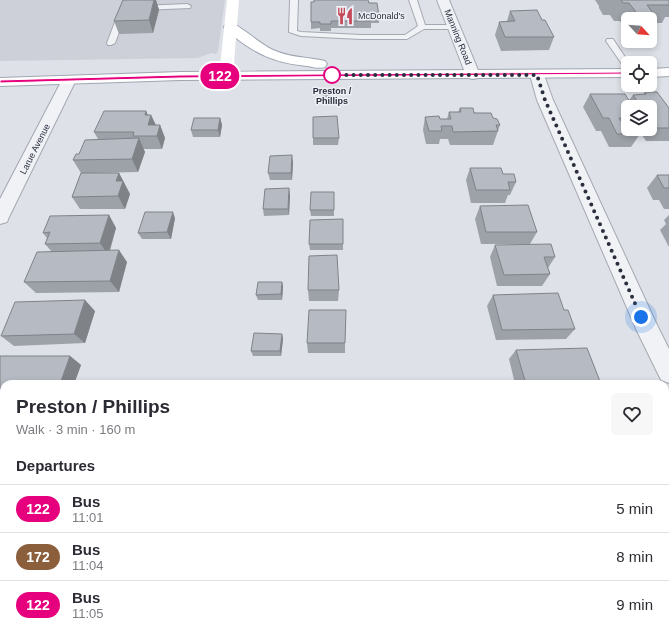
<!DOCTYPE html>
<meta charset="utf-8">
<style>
:root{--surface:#fff;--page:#f7f7f7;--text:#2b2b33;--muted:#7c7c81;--line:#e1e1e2}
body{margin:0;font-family:Arial,sans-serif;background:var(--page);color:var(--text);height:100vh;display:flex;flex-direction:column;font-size:15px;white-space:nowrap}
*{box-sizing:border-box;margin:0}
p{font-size:13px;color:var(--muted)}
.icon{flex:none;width:22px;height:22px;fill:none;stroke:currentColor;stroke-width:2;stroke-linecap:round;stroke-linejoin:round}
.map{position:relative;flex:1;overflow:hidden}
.panel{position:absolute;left:0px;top:380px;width:669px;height:256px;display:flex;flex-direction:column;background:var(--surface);border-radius:12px 12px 0 0;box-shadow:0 2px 6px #0003}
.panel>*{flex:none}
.badge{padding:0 8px;border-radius:13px;font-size:14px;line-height:26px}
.needle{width:26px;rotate:116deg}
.controls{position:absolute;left:621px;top:12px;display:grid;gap:8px}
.controls a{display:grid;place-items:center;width:36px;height:36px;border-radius:6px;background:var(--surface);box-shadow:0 2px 6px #0003;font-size:20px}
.you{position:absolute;width:20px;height:20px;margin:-10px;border:3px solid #fff;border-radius:50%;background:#1a73e8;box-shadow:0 0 0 6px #1a73e833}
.map>.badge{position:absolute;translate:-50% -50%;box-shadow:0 0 0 2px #fff}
h2{padding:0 16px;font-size:15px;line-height:36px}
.round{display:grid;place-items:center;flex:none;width:42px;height:42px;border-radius:6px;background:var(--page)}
.head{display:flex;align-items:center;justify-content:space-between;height:68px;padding:0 16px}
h1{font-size:19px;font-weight:600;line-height:30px}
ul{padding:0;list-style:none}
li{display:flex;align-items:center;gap:12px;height:48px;padding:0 16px;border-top:1px solid var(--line)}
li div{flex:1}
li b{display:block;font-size:15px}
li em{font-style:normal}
li .badge{min-width:44px;font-weight:700;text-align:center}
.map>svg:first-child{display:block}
.built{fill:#cdd0d9}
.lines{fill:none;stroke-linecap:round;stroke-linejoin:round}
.service-casing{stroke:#a4a8b1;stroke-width:2}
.minor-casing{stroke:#a4a8b1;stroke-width:2}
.primary-casing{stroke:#9ea6b2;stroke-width:2}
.service{fill:#f1f2f5;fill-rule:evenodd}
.minor{fill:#f1f2f5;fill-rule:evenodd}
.secondary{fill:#fff;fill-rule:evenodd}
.primary{fill:#fff;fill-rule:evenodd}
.wall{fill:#9da1a8}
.shaded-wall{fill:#7f8388}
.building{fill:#b6bbc3;stroke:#7f8388}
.line{fill:#e6007e;stroke:#fff}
.walk{stroke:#292f3d;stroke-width:4;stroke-dasharray:0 7.2}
.stop-dot{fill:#fff;stroke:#e6007e;stroke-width:2}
.labels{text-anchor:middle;stroke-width:3;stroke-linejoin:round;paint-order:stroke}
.far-poi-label{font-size:9px;fill:#292f3d;stroke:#eef0f5;text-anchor:start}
.far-street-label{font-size:9px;fill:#292f3d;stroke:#eef0f5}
.far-stop-label{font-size:9px;font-weight:bold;fill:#292f3d;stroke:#eef0f5}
</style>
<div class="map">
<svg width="669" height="636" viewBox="0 0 669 636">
<rect width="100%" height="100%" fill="#dee1e7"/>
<path class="built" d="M0,0h225l-7,51 -2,3 -5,-1 -13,5 -198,3z"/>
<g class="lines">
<g class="service-casing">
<path id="service" d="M290,0h8l-1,31 4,1 60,3h44l13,-9 -9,-26h8l8,25h29l4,2 -4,2h-30l-17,10h-46l-60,-3 -12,-4z
M187,4l4,2 -1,2 -49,2 -4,-2 4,-2z
M120,9h6l1,2 -12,32 -4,2h-3l-1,-2z
M607,39h6l16,24h-1v7l-4,-3 -18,-26z"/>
</g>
<g class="minor-casing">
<path id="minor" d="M437,0h12l31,75 -2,3 -5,1 -5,-1 -2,-3z
M537,71l5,1 2,3 9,25 104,225 12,24v34l-8,-3 -24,-49 -100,-231 -7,-25 2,-3z
M69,76l5,1 2,3 -67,137 -2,5 -7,2v-25l62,-119 2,-3z"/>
</g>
<g class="primary-casing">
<path id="primary" d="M231,23c10,3 29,21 42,27 17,8 35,7 52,11l2,3 -2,3c-6,2 -12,0 -18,-1 -35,-3 -55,-14 -81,-36l-2,-3 2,-3z
M669,68v8l-19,1v-8z
M628,69v8l-448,3 -180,6v-8l180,-6z"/>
</g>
<use href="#service" class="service"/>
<use href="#minor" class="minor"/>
<path class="secondary" d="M227,0h12l-6,76 -2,3 -5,1 -5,-1 -2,-3z"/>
<use href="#primary" class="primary"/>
</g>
<path class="wall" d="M123,0h33l3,10 -6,23 -34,1 -5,-13z
M595,0h74v17h-4l-3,6h-10l-2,3v-7h-22v14l-8,-12h-6l-4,-6h-7l-4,-7v-2z
M369,3l10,13v7h-8v5h-40v3h-11v-3l-9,1v-7z
M510,11l32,9 12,17 -5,13 -48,1 -6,-16 4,-13 8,-1z
M322,91l8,1v9h-7z
M645,92l24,16v33h-23l-8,-12h12v-22h-22v22l12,5 -9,13h-22l-8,-16h-5l-13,-24 7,-13 39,6 4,-5h10z
M460,108l33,10 7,7 -7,20h-43l-2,-6h-8l-1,5h-13l-3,-14 2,-13 15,2h7l2,-7h9z
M146,111l2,4h3l5,10h4l5,13 -3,11h-19l2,3 -7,20 -48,1h29l11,21 -5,15h-45l-8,-12 9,-24 -8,-13 6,-6 19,-15 -4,-7z
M220,118l2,7 -2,12h-27l-2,-7z
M313,138h26l-1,7h-25z
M293,162l-1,18h-22l-2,-7z
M470,168l33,6 13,8 -6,13h-2l-3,8h-34l-5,-23z
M657,175h12v34h-5l-5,-9h-6l-6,-12z
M334,192v24h-23l-1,-6z
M290,195l-1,20 -25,1 -1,-7z
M480,206l57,26 -7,12h-49l-6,-25z
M109,215l7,13 -6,23 17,11 -8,30 -83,1 -12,-11 28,-30 -7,-8 2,-6 -4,-5z
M669,215v32l-9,-17 6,-6 -2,-4z
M175,218l-4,21h-29l-4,-6z
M309,244h34v6h-33z
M495,245l60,12 -7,11 2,6 -8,12h-45l-7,-29z
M282,282l1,5 -1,13h-24l-2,-5z
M308,290h31l-1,11h-29z
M493,295l71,15 11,19 -9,10 -70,1 -9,-34z
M95,311l-10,32 -71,3 -13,-10z
M282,334l1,5 -2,17h-28l-2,-5z
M307,343h38v10h-37z
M516,350l85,34h-86l-6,-25z
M0,356h70l11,9 -7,19h-70v23h-4z
M0,422h4v59h-4z"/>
<path class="shaded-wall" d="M154,0h2l3,10 -6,23 -4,-13z
M146,111l4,9 1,-5 6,13 -9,-3 -3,-10z
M220,118l2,7 -2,12 -2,-7z
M160,125l5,13 -3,11 -5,-13z
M139,138l6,14 -7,20 -6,-13z
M292,155l1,7 -1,18 -1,-7z
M119,173l11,21 -5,15 -7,-13 -2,-15z
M289,188l1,7 -1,20 -1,-6z
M173,212l2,6 -4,21 -4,-7z
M109,215l7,13 -8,27 -8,-12z
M119,250l8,12 -8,30 -9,-11z
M282,282l1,5 -1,13 -1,-6z
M85,300l10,11 -10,32 -11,-9z
M282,334l1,5 -2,17 -1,-5z
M70,356l11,9 -7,19h-14z
M4,523v26h-4v-15z
M4,556v14h-4v-3z"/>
<path class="building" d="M123,0h31l-5,20 -35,1z
M314,0h54l1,3h8l2,13h-9l1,5h-40v3h-11v-2h-9v-20h3z
M621,0h48v5h-22l8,11h-16l-10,-13h-6z
M537,10l5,10h3l9,17h-49l-6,-15 16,-1 -5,-10z
M322,91l8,1v2h-8z
M645,92h12l12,16v20h-14l-5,-7v-14h-9l-8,-12 13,-1z
M590,94h35l8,13h-5v11h-9l4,6 5,-1v6h9l3,5h-23l-8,-16h-6z
M460,108h13l1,5h17l2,5 4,1 3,6h-4l2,6 -45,1 -1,-6h-11l1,5h-13l-4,-14 14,-1 1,3h11l-2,-7h12z
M104,111h42l-1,4h6l-3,10h12l-3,11h-24l1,-4h-40z
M337,116l2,22h-26v-21z
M194,118h26l-2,12h-27z
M139,138l-7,21 -59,1 3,-6h3l6,-14z
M292,155l-1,18h-23l2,-17z
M470,168h31l2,6h11l2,8h-8l2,8h-34z
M81,173h38l-3,8h7l-5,15 -46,1z
M657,175h12v13h-5z
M289,188l-1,21h-25l2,-20z
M311,192h23v18h-24z
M528,205l9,27h-51l-6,-26z
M145,212h28l-6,20 -29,1z
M109,215l-9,28 -55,1 5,-12 -7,1 7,-17z
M343,219v25h-34l1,-24z
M551,244l4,13h-11l6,17 -46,1 -9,-30z
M119,250l-9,31 -86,1 13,-30z
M337,255l2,35h-31l1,-34z
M258,282h24l-1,12 -25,1z
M558,293l6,17h4l7,19 -73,1 -9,-35z
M85,300l-11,34 -73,2 14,-34z
M309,310h37l-1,33h-38z
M254,333l28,1 -2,17h-29z
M587,348l14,36h-75l-10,-34z
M0,356h70l-10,28h-56v15h-4z
M0,422h4v53h-4z
M0,500h4v23l-4,11z
M0,549h4v7l-4,11z"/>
<path class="line" d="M628,72l3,1 -1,1 -450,4 -180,5v-3l180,-5z"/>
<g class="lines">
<path class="walk" d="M332,75h205l8,25 96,217"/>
</g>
<defs>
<g id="restaurant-bare" transform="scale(1.38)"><path d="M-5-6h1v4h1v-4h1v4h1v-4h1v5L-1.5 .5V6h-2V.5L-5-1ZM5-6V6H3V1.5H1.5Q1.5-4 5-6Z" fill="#c54a59" stroke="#eef0f5" stroke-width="2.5" paint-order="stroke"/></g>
</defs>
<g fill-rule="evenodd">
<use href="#restaurant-bare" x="345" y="16"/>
</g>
<circle class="stop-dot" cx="332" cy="75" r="8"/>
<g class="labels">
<g class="far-poi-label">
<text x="358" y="19">McDonald's</text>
</g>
<g class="far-street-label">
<text transform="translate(458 37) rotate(68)" y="3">Manning Road</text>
<text transform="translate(35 149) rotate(-63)" y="3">Larue Avenue</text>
</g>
<g class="far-stop-label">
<text x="332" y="94">Preston /<tspan x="332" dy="10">Phillips</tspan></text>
</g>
</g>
</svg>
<div class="controls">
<a><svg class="needle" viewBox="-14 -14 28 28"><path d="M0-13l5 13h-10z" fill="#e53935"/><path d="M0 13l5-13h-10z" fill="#7c7c81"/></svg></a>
<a><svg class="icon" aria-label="locate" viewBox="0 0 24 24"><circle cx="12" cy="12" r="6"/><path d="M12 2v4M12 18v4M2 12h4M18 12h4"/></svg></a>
<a><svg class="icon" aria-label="layers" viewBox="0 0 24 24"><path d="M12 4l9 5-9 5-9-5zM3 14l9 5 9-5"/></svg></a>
</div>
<div class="you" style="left:641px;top:317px"></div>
<b class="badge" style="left:220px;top:76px;background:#e6007e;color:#fff">122</b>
<section class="panel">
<div class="head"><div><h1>Preston / Phillips</h1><p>Walk · 3 min · 160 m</p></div><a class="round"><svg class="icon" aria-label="heart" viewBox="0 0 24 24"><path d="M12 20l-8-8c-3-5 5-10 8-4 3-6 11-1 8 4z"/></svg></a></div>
<h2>Departures</h2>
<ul>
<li><span class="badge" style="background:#e6007e;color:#fff">122</span><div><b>Bus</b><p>11:01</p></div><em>5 min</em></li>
<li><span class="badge" style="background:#8b5e3c;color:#fff">172</span><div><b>Bus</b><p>11:04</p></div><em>8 min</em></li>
<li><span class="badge" style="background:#e6007e;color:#fff">122</span><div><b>Bus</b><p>11:05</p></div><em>9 min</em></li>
</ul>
</section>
</div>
